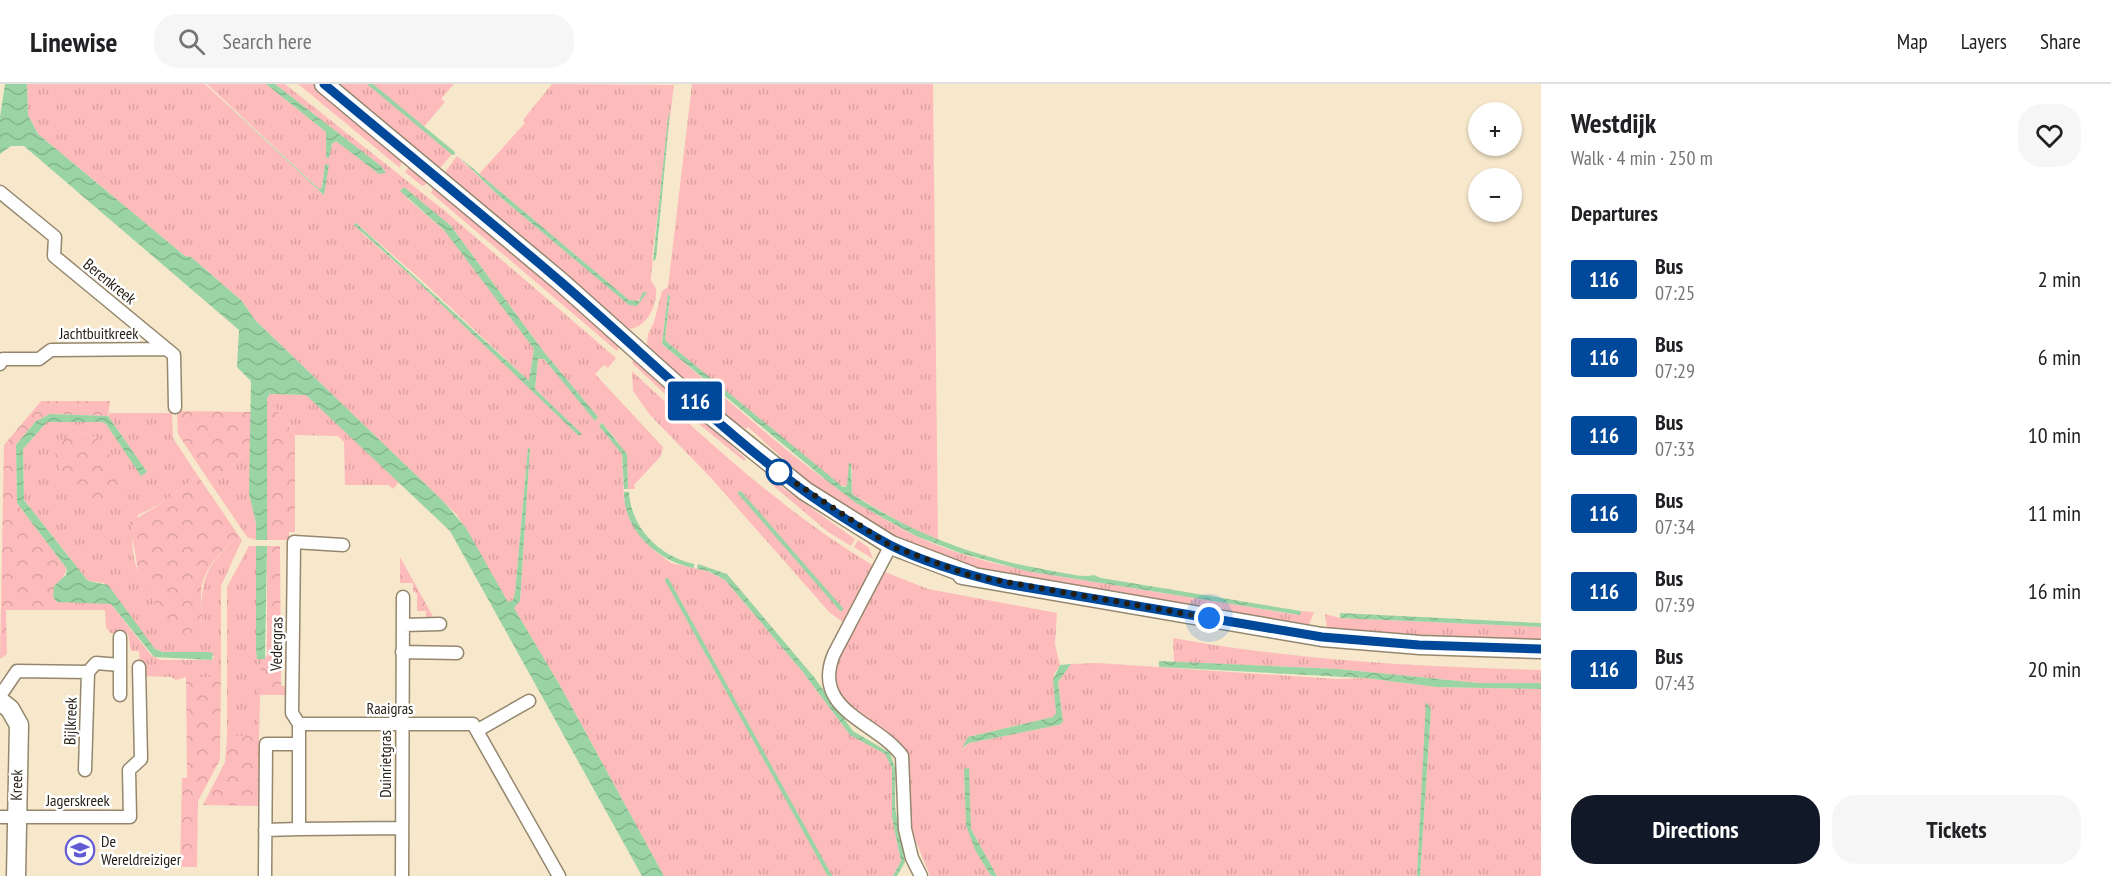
<!DOCTYPE html>
<meta charset="utf-8">
<style>
:root{--surface:#fff;--page:#f6f6f6;--text:#202124;--muted:#757577;--line:#e0e0e0;--accent:#111827}
body{margin:0;font-family:"PT Sans Narrow",sans-serif;background:var(--page);color:var(--text);height:100vh;display:flex;flex-direction:column;font-size:22px;white-space:nowrap}
*{box-sizing:border-box;margin:0}
p{font-size:20px;color:var(--muted)}
.icon{flex:none;width:33px;height:33px;fill:none;stroke:currentColor;stroke-width:2;stroke-linecap:round;stroke-linejoin:round}
.map{position:relative;flex:1;overflow:hidden}
.drawer{display:flex;flex-direction:column;background:var(--surface);width:570px}
.drawer>*{flex:none}
.badge{padding:0 12px;border-radius:4px;font-size:21px;line-height:39px}
.fabs{position:absolute;left:1468px;top:18px;display:grid;gap:12px}
.fabs a{display:grid;place-items:center;width:54px;height:54px;border-radius:50%;background:var(--surface);box-shadow:0 2px 4px #0004;font-size:30px}
.you{position:absolute;width:30px;height:30px;margin:-15px;border:4px solid #fff;border-radius:50%;background:#1a73e8;box-shadow:0 0 0 9px #1a73e833}
.map>.badge{position:absolute;translate:-50% -50%;box-shadow:0 0 0 3px #fff}
h2{padding:0 30px;font-size:22px;line-height:54px}
.round{display:grid;place-items:center;flex:none;width:63px;height:63px;border-radius:24px;background:var(--page)}
.head{display:flex;align-items:center;justify-content:space-between;height:102px;padding:0 30px}
h1{font-size:28px;font-weight:800;line-height:45px}
.action{display:flex;gap:12px;margin-top:auto;padding:12px 30px}
.action a{flex:1;height:69px;border-radius:24px;background:var(--accent);color:#fff;font-size:24px;font-weight:800;line-height:69px;text-align:center}
.action a+a{background:var(--page);color:var(--text)}
ul{padding:0;list-style:none}
li{display:flex;align-items:center;gap:18px;height:78px;padding:0 30px}
li div{flex:1}
li b{display:block;font-size:22px}
li em{font-style:normal}
li .badge{min-width:66px;font-weight:700;text-align:center}
header{display:flex;align-items:center;gap:36px;box-sizing:border-box;height:84px;padding:0 30px;background:var(--surface);border-bottom:2px solid var(--line)}
header strong{font-size:28px}
nav{display:flex;gap:33px;margin-inline-start:auto;font-size:21px}
.search{width:420px;height:54px;background:var(--page);display:flex;align-items:center;gap:15px;box-sizing:border-box;padding:0 21px;border-radius:24px;color:var(--muted);font-size:22px}
main{display:flex;flex:1;min-height:0}
.map>svg:first-child{display:block}
.grass{fill:url(#grass-tufts);fill-rule:evenodd}
.forest{fill:url(#forest-crowns)}
.water{fill:url(#water-waves)}
.lines{fill:none;stroke-linecap:round;stroke-linejoin:round}
.stream{stroke:#9ad4a4;stroke-width:4}
.street-casing{stroke:#94876d;stroke-width:15}
.secondary-casing{stroke:#94876d;stroke-width:21}
.street{stroke:#fff;stroke-width:12}
.secondary{stroke:#fff;stroke-width:18}
.line-casing{stroke:#fff;stroke-width:14}
.line{stroke:#004899;stroke-width:9}
.walk{stroke:#231e13;stroke-width:6;stroke-dasharray:0 10.8}
.stop-dot{fill:#fff;stroke:#004899;stroke-width:3}
.labels{text-anchor:middle;stroke-width:5;stroke-linejoin:round;paint-order:stroke}
.street-label{font-size:16px;fill:#231e13;stroke:#fff}
.poi-label{font-size:16px;fill:#231e13;stroke:#fff;text-anchor:start}
</style>
<header>
<strong>Linewise</strong>
<div class="search"><svg class="icon" aria-label="search" viewBox="0 0 24 24"><circle cx="10" cy="10" r="6"/><path d="M15 15l6 6"/></svg>Search here</div>
<nav><a>Map</a><a>Layers</a><a>Share</a></nav>
</header>
<main>
<div class="map">
<svg width="1541" height="792" viewBox="0 0 1541 792">
<defs>
<pattern id="grass-tufts" width="24" height="20" patternUnits="userSpaceOnUse" patternTransform="scale(1.5)"><rect width="24" height="20" fill="#fdbcbb"/><path d="M3 7l-1-3M5 7V3M7 7l1-3M15 17l-1-3M17 17v-4M19 17l1-3" fill="none" stroke="#d9a1a0"/></pattern>
<pattern id="forest-crowns" width="20" height="18" patternUnits="userSpaceOnUse" patternTransform="scale(1.5)"><rect width="20" height="18" fill="#fdbcbb"/><path d="M2 6a3 3 0 1 1 6 0M12 15a3 3 0 1 1 6 0" fill="none" stroke="#d9a1a0"/></pattern>
<pattern id="water-waves" width="16" height="10" patternUnits="userSpaceOnUse" patternTransform="scale(1.5)"><rect width="16" height="10" fill="#9ad4a4"/><path d="M0 5q4-4 8 0t8 0" fill="none" stroke="#84b68c"/></pattern>
</defs>
<rect width="100%" height="100%" fill="#f7e8cb"/>
<path class="grass" d="M27,0h178l119,111 1,-31 -3,24 -3,1 -112,-105h59l60,48 1,10 4,5 3,-5h5l40,32 6,-4 -110,-86h10l160,127 171,147 -8,10 -4,-3 -9,9 68,73 -2,9 -27,29 1,4h-7c0,-33 -3,-41 -26,-66l-2,2 22,29 2,46 16,36 16,16 15,11 36,8 18,9 77,91 48,64 35,18 7,15v50l9,43 -8,15h-229l-102,-187 -48,-81 6,-7 10,-153h-2l-13,145 -2,7 -5,2 -51,-87 -202,-195 -13,-19 -51,-44 -6,-1 -147,-122 -10,-19zM400,105l51,37 93,126 54,65 -3,3 -51,-61h-6l-3,30 46,45 -1,2 -162,-154 -55,-48 -7,-11 62,54 111,104 5,-32 -74,-101 -16,-18 -35,-30z
M298,0h17l85,71 2,4 -2,9z
M337,0h117l-13,15 4,3 -22,26 30,25 -13,15h-4z
M552,0l122,1 -22,174c2,6 -1,11 -1,18 -1,6 4,7 5,12 2,20 -15,47 -35,38l-176,-151v-4l12,-16 42,40 130,108 8,2 5,-9 -7,6 -6,-3 -150,-126 46,-51 -2,-3z
M692,0h241l5,457 -35,-17 -51,-30v-27l-5,19h-8l-172,-144 -2,-3 5,-42 -2,-3 -6,50c81,67 158,144 252,191 59,29 125,38 188,48 61,10 123,20 184,30l14,2 1,-4 13,1 -5,13 -307,-47 -82,-25 -100,-61 -72,-65 -2,2 -40,-26 -56,-50 -3,-10 1,-9 6,-12 8,-31 6,-4z
M408,84h7l14,12 -4,5 -3,1 -17,-14z
M434,101l125,104 61,56 -3,6 -186,-158z
M633,276h5l108,99 -2,2 -61,-50 -51,-48z
M632,287c75,70 153,142 242,195l-26,53 -5,3 -13,-9 -119,-135 -61,-63 -17,-24z
M270,310l37,1 92,87 -6,7 -4,-4h-44l-1,-43 -6,-6 -43,-1 -28,-37z
M110,329h62l1,25 25,38 -36,27 -24,12c-18,48 12,77 35,116l29,-9c-2,-44 4,-57 37,-86l3,4 -21,46v91h-35l-10,3 -5,-3 -30,-1 -2,-25h-8l-3,-17 -18,-1 -4,-6 -1,-17h-50l2,-8h50l4,2 40,51 10,5h51l2,-4 -51,-4 -8,-3 -51,-66 -16,-2 -64,-81 -1,-51 24,-27h55l4,2 35,51 6,-3 -39,-56zM85,349l11,5 19,61 -27,8 -18,-72z
M252,360l-3,50 7,29v17l-9,-3 -38,-56 16,-6z
M772,396l83,59 -4,7 -23,-14 -58,-49z
M858,456l11,8 4,11 -19,-12z
M249,462h7v103l1,9 4,1 -2,77h-32v-149z
M885,488l43,17 129,24 -2,31 5,21 -6,9 2,39 -2,4 -86,20 -4,11 5,-5 90,-18 4,-3 -5,-40 13,-18 27,-1 238,16 29,-1 72,9 104,2v187h-121l11,-167 -4,-6 -10,173h-420l-26,-47 -7,-60c2,51 -1,62 27,107h-61l-18,-45 -4,-69 -69,-65 -7,-28z
M1325,530l15,4 201,9v16l-111,-3 -103,-11z
M1173,554c121,22 245,29 368,32v13h-62l-141,-14 -164,-7z"/>
<path class="forest" d="M267,314l28,37v97h-6v8h-22z
M41,317h69l-2,15 -58,-2 -14,7 -20,24 1,58 50,66 -14,28 4,5 -2,8h-49l1,44 -7,5 4,-214z
M181,327l71,1v32l-27,31 -16,6 -31,-47 -1,-21z
M85,349l11,5 40,49 -20,12 -28,8 -28,-34 -6,-24 16,-14z
M198,392l41,60c-16,14 -32,28 -37,49 -4,19 7,37 -9,50l-20,-3 -34,-54 -9,-56 32,-19z
M267,462h13l1,140 9,1v8h-31l2,-36 6,-3z
M400,473l35,63h-9v-9h-9v-18l-4,-1v-9h-13z
M186,593h35l-1,83 -22,41 -1,66h-17l2,-89h5z
M227,652h32v70l-56,-1 22,-43z"/>
<path class="water" d="M5,0h22l1,31 10,19 147,122 6,1 51,44 13,19 189,182 22,26 42,74 5,-2 2,-7 13,-145h2l-10,153 -6,7 48,81 102,187h-22l-192,-345 -144,-136 -36,-1 -3,4v142h-11v-17l-7,-29 2,-113 -14,-14 2,-37 -215,-184h-13l-11,8v-37z
M205,0l114,105 3,-1 3,-24 4,1 -5,30z
M266,0h9l106,82 5,7 -7,1 -43,-33 -4,3 -3,14h-3v-26z
M670,27l-14,148 -3,2 15,-143z
M458,72l171,144 10,1 4,-9h4l-10,14 -8,-1 -130,-109z
M404,103l47,39 93,126 54,65 -3,4 -51,-62h-6l-3,30 47,45 -3,2 -161,-154 -64,-57 2,-2 173,158 5,-32 -90,-119 -44,-39z
M668,210l2,2 -5,43 2,3 176,145 4,-1 2,-23h2l1,31c63,41 127,65 201,77 13,2 29,7 41,4l7,3 200,33 -1,4 -274,-44 -66,-18 -44,-17 -60,-33 -30,-23 -164,-136z
M50,330l58,2 39,56 -6,4 -35,-52 -4,-2h-55l-24,27 1,51 64,81 20,4 47,64 8,3h45l5,1 -1,7 -58,-3 -43,-53 -54,-2 -4,-5 1,-11 12,-11 1,-6 -50,-66 -1,-58 20,-24z
M602,339l25,31 1,35h-4l-2,-35 -23,-28z
M624,408h5c2,36 30,64 65,72v4c-37,-7 -70,-37 -70,-76z
M256,462h11l-2,113h-8l-1,-9z
M698,480l29,10 87,103 39,54 37,22 5,15v39l10,55 -8,14h-4l8,-15 -9,-43v-50l-7,-14 -35,-19 -48,-64 -77,-91 -17,-9 -11,-2z
M1340,529l201,10v4l-201,-9z
M1159,577l179,8 141,14h62v6l-104,-2 -72,-9 -206,-11z
M1071,580l-13,18 5,40 -4,3 -90,18 -7,5 6,-11 85,-20 3,-4 -3,-34 7,-14z
M1426,618l5,7 -11,167h-3z
M969,684l2,61 26,47h-6l-16,-26 -9,-25 -2,-56z"/>
<g class="lines">
<path class="stream" d="M370,0l83,69
M740,409l101,116
M667,496l163,296"/>
<g class="street-casing">
<path id="street" d="M0,108l55,45 -1,19 120,99 1,52
M0,280l3,-5h36l12,-9 116,-1
M891,461l-57,109c-24,57 44,68 68,102l3,73 7,29 9,18
M403,541l37,-1
M120,553v28
M402,568l55,1
M0,612l17,-25 71,1 8,-9 24,2v30
M299,640h174l86,152
M478,646l51,-29
M85,686l3,-98
M0,733h130l-1,-47 12,-11 -2,-92
M299,745l102,-1
M265,746l34,-1v-105l-7,-11 2,-171 49,3
M265,792l1,-132h32
M402,792l1,-279"/>
</g>
<g class="secondary-casing">
<path id="secondary" d="M324,0l237,198 141,126 103,83 86,54 81,31
M962,491l360,62 98,8 121,4
M0,617l10,8 9,16 -3,151"/>
</g>
<use href="#street" class="street"/>
<use href="#secondary" class="secondary"/>
</g>
<g class="lines">
<g class="line-casing">
<path id="line" d="M324,0c79,66 159,131 237,198 106,91 205,197 329,263 35,18 78,30 116,39l316,53 97,8 122,4"/>
</g>
<use href="#line" class="line"/>
<path class="walk" d="M779,388l112,74 81,30 237,42"/>
</g>
<defs>
<g id="school-ring" transform="scale(1.5)"><circle r="9.5" fill="#fff" stroke="#645cd5" stroke-width="1.5"/><path d="M0-5L7-2L0 1L-7-2ZM-4 1L0 2.5L4 1V4Q0 6-4 4Z" fill="#645cd5"/></g>
</defs>
<g fill-rule="evenodd">
<use href="#school-ring" x="80" y="766"/>
</g>
<circle class="stop-dot" cx="779" cy="388" r="12"/>
<g class="labels">
<g class="street-label">
<text transform="translate(110 197) rotate(39)" y="6">Berenkreek</text>
<text x="99" y="255">Jachtbuitkreek</text>
<text transform="translate(276 560) rotate(-89)" y="6">Vedergras</text>
<text x="390" y="630">Raaigras</text>
<text transform="translate(70 637) rotate(-88)" y="6">Bijlkreek</text>
<text transform="translate(385 680) rotate(-90)" y="6">Duinrietgras</text>
<text transform="translate(16 701) rotate(-89)" y="6">Kreek</text>
<text x="78" y="722">Jagerskreek</text>
</g>
<g class="poi-label">
<text x="101" y="763">De<tspan x="101" dy="18">Wereldreiziger</tspan></text>
</g>
</g>
</svg>
<div class="fabs">
<a>+</a>
<a>−</a>
</div>
<div class="you" style="left:1209px;top:534px"></div>
<b class="badge" style="left:695px;top:317px;background:#004899;color:#fff">116</b>
</div>
<section class="drawer">
<div class="head"><div><h1>Westdijk</h1><p>Walk · 4 min · 250 m</p></div><a class="round"><svg class="icon" aria-label="heart" viewBox="0 0 24 24"><path d="M12 20l-8-8c-3-5 5-10 8-4 3-6 11-1 8 4z"/></svg></a></div>
<h2>Departures</h2>
<ul>
<li><span class="badge" style="background:#004899;color:#fff">116</span><div><b>Bus</b><p>07:25</p></div><em>2 min</em></li>
<li><span class="badge" style="background:#004899;color:#fff">116</span><div><b>Bus</b><p>07:29</p></div><em>6 min</em></li>
<li><span class="badge" style="background:#004899;color:#fff">116</span><div><b>Bus</b><p>07:33</p></div><em>10 min</em></li>
<li><span class="badge" style="background:#004899;color:#fff">116</span><div><b>Bus</b><p>07:34</p></div><em>11 min</em></li>
<li><span class="badge" style="background:#004899;color:#fff">116</span><div><b>Bus</b><p>07:39</p></div><em>16 min</em></li>
<li><span class="badge" style="background:#004899;color:#fff">116</span><div><b>Bus</b><p>07:43</p></div><em>20 min</em></li>
</ul>
<div class="action"><a>Directions</a><a>Tickets</a></div>
</section>
</main>
